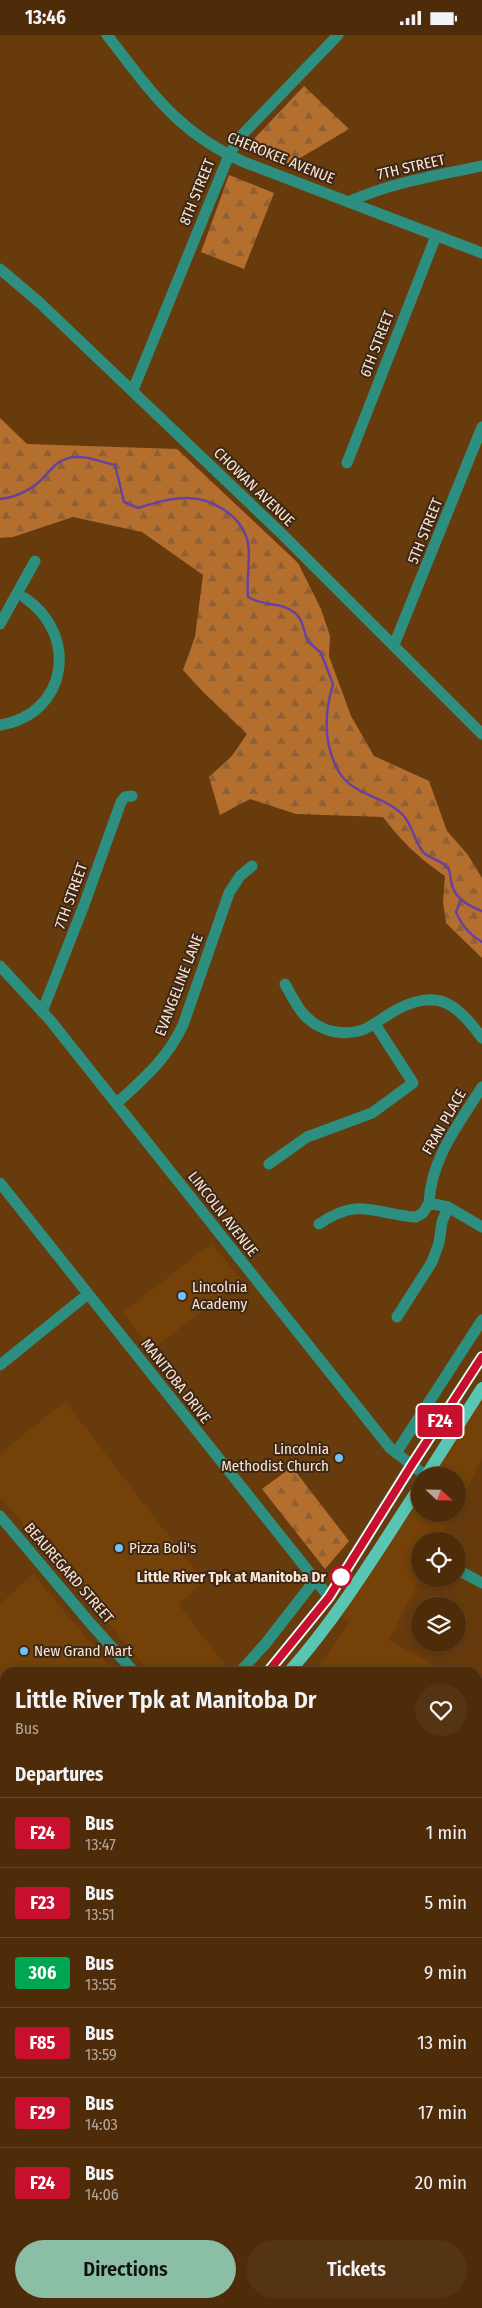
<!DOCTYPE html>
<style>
:root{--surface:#4e2c0a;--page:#553413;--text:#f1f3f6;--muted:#b3a79c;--line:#65482b;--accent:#8abfa5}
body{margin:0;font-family:"Fira Sans Condensed",sans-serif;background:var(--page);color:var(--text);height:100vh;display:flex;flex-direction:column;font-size:19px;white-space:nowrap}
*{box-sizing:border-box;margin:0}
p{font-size:16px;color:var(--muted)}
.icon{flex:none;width:28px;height:28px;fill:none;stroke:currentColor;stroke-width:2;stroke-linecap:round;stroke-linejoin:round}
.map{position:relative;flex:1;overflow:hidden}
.panel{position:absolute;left:0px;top:1632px;width:482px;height:641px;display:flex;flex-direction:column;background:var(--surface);border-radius:15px 15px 0 0;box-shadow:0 2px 8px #0003,0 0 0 1px var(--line)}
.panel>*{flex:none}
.badge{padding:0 10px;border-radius:4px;font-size:18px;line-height:32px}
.needle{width:32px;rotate:112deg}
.buttons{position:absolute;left:411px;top:1432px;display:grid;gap:10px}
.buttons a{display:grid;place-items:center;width:55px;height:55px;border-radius:50%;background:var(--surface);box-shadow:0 2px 8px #0003,0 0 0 1px var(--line);font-size:25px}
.map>.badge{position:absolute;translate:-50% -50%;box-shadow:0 0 0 2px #fff}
h2{padding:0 15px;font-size:19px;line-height:45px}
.round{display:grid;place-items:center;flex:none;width:52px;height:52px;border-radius:26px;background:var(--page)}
.overview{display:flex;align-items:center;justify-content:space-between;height:85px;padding:0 15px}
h1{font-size:24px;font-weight:600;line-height:38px}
.button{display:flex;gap:10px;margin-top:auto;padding:10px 15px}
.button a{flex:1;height:58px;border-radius:30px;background:var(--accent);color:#111;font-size:20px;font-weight:600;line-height:58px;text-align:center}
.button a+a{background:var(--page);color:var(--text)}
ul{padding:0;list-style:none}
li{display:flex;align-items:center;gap:15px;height:70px;padding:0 15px;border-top:1px solid var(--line)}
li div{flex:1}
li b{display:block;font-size:19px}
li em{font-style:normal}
li .badge{min-width:55px;font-weight:700;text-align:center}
.status{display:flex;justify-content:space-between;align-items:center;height:35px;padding:0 25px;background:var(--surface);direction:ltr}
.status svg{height:14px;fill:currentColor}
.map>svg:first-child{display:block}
.built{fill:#744109}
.forest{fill:url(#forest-firs)}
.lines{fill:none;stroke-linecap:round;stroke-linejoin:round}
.stream{stroke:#69429f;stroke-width:2.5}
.minor{stroke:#2c8f7f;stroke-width:11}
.major{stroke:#58c6b3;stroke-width:12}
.highway{stroke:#54dec7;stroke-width:15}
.line-casing{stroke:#fff;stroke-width:11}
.line{stroke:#c8102e;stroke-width:8}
.poi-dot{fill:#73c1f6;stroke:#3d2817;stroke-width:2}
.stop-dot{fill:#fff;stroke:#c8102e;stroke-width:2.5}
.labels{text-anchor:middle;stroke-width:4;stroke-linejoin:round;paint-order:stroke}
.street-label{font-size:15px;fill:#fbe5d3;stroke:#3d2817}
.poi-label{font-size:15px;fill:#fbe5d3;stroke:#3d2817;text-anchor:start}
.stop-label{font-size:15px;font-weight:bold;fill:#fbe5d3;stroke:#3d2817;text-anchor:end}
</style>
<div class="status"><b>13:46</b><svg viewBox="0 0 49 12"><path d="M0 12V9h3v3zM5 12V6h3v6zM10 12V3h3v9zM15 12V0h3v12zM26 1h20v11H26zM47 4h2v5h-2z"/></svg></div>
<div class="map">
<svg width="482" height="2273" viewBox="0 0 482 2273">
<defs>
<pattern id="forest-firs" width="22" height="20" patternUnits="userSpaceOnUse" patternTransform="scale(1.25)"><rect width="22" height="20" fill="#b46f2f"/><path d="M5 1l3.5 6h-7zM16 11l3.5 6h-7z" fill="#8f6035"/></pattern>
</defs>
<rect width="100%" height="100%" fill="#683b0d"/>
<path class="built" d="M212,1208l29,37 -89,70 -29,-38z
M65,1366l139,181 -26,22 53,68h-81l-150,-175v-43z
M475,1366l7,4v53l-24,48v-30h-30z
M420,1455v24h33l-14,27h-19v38l-31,61 57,32 -134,1 16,-19 22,-33 -8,-5z
M33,1539l82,98 -110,1v88l-2,-1 -3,2v-158z
M5,1766v78l-5,3v-79z
M5,1890v259l-5,-6v-249z"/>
<path class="forest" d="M304,51l45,43 -59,35 -32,-13 -4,-12z
M229,140l45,18 -30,76 -43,-17z
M0,383l27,26 150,5 121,114 23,46 9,27 -1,20 22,60 23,40 55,25 18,50 21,24 14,23v80l-36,-35 -3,-21 2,-26c-27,-19 -42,-33 -62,-59l-87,-3 -46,-15 -30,16 -11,-38 23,-21 15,-22 -45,-43 -19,-21 12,-33 8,-62 -61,-43 -69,-15 -60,20 -13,1z
M292,1432l57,74 -24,28 -63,-80z
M399,2269h40l1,4h-39z"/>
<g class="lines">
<path class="stream" d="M0,464c13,-1 29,-8 39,-17 12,-12 19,-25 38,-25 13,-1 26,6 38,8l9,37 14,6c16,-5 32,-10 49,-10 26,0 56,19 61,45 3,18 -2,36 0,54 15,10 33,4 47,16 9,7 8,19 13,28 3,4 8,7 12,11 2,2 10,25 13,32 -9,30 -10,60 6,88 14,24 47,24 65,44 9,11 11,27 20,37 7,6 17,7 23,14 4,4 3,9 4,14 2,16 17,25 31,30
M461,865l-5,12c6,14 13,22 26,30"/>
<path class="minor" d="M107,0c44,56 69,97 137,127l238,91
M348,167c42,-19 89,-27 134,-36
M0,234l40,34 242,231 200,200
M133,355l96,-235 11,-18 98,-102
M347,428l89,-227
M0,589l35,-63
M394,610l88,-218
M0,690c68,-11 79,-90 25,-127
M0,931l50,54 340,428 36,28
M285,949c5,9 10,19 16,27 8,11 22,19 35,21 29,4 37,-9 60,-22 41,-22 61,-7 86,28
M42,977l42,-107 37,-103 4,-5 7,-1
M117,1068c27,-25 50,-44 66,-78l46,-132 11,-17 12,-10
M269,1129l38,-27 65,-24 41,-30 -38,-59
M0,1148l329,414
M429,1168c2,-45 30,-79 53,-116
M319,1189c41,-28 54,-10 97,-7l7,-4 6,-10 19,4 34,20
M397,1282l35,-55 7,-19 3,-21 6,-15
M0,1330l88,-71
M396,1418l86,-133
M0,1481l91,108 44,49
M458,1535l24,13
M239,1638l27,-30 49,-63
M478,1690l4,-8
M0,1754l5,-5
M478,2061l4,-2
M0,2170l5,8
M478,2214l4,10
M344,2269l2,4
M4,2273l11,-4"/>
<path class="major" d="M426,1441l56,-88
M267,1638l62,-76 82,-131 71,-109
M288,1638c51,-57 90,-123 132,-187
M478,1835l4,3
M478,1884l4,14
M0,1889l5,-4
M478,2009l4,-14
M264,2269v4
M248,2273v-4"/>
<path class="highway" d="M0,1863l5,-2"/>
</g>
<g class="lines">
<g class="line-casing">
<path id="line" d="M267,1638l62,-76 82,-131 71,-109"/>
</g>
<use href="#line" class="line"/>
</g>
<g class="poi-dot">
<circle cx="182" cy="1261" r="5"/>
<circle cx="339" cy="1423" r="5"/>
<circle cx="119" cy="1513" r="5"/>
<circle cx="24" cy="1616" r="5"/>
</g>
<circle class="stop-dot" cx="341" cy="1542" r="10"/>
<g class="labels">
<g class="street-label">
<text transform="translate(281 123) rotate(22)" y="5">CHEROKEE AVENUE</text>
<text transform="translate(411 132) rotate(-13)" y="5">7TH STREET</text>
<text transform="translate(197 157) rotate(-68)" y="5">8TH STREET</text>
<text transform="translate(377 309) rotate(-69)" y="5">6TH STREET</text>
<text transform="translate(254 452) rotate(44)" y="5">CHOWAN AVENUE</text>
<text transform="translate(425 496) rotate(-68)" y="5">5TH STREET</text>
<text transform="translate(71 861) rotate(-70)" y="5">7TH STREET</text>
<text transform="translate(179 950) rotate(-69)" y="5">EVANGELINE LANE</text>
<text transform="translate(444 1087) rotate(-60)" y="5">FRAN PLACE</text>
<text transform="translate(223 1179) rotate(52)" y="5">LINCOLN AVENUE</text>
<text transform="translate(176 1346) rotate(52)" y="5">MANITOBA DRIVE</text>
<text transform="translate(69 1538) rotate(49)" y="5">BEAUREGARD STREET</text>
</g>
<g class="poi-label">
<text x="192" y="1257">Lincolnia<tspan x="192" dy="17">Academy</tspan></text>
<text x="329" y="1419" text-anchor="end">Lincolnia<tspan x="329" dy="17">Methodist Church</tspan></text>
<text x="129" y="1518">Pizza Boli's</text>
<text x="34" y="1621">New Grand Mart</text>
</g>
<g class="stop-label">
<text x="326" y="1547">Little River Tpk at Manitoba Dr</text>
</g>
</g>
</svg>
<div class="buttons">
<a><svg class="needle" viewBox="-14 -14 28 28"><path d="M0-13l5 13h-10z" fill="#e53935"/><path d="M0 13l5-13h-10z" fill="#b3a79c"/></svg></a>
<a><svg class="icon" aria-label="locate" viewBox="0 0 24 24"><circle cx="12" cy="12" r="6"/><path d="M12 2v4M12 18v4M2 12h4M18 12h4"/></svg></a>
<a><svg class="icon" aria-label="layers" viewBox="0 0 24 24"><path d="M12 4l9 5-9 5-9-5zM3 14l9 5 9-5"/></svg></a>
</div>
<b class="badge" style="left:440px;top:1386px;background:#c8102e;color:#fff">F24</b>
<section class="panel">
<div class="overview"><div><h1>Little River Tpk at Manitoba Dr</h1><p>Bus</p></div><a class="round"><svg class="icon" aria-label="heart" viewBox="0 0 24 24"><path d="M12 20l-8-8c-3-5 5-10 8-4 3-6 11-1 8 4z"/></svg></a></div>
<h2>Departures</h2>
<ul>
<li><span class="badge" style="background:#c8102e;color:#fff">F24</span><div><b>Bus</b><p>13:47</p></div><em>1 min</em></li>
<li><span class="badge" style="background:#c8102e;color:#fff">F23</span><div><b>Bus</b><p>13:51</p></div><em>5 min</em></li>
<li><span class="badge" style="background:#00a651;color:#fff">306</span><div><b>Bus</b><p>13:55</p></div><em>9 min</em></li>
<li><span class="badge" style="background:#c8102e;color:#fff">F85</span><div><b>Bus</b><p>13:59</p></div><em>13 min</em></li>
<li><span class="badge" style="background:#c8102e;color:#fff">F29</span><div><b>Bus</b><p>14:03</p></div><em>17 min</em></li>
<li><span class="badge" style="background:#c8102e;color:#fff">F24</span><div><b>Bus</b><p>14:06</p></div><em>20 min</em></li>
</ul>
<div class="button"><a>Directions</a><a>Tickets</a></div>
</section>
</div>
